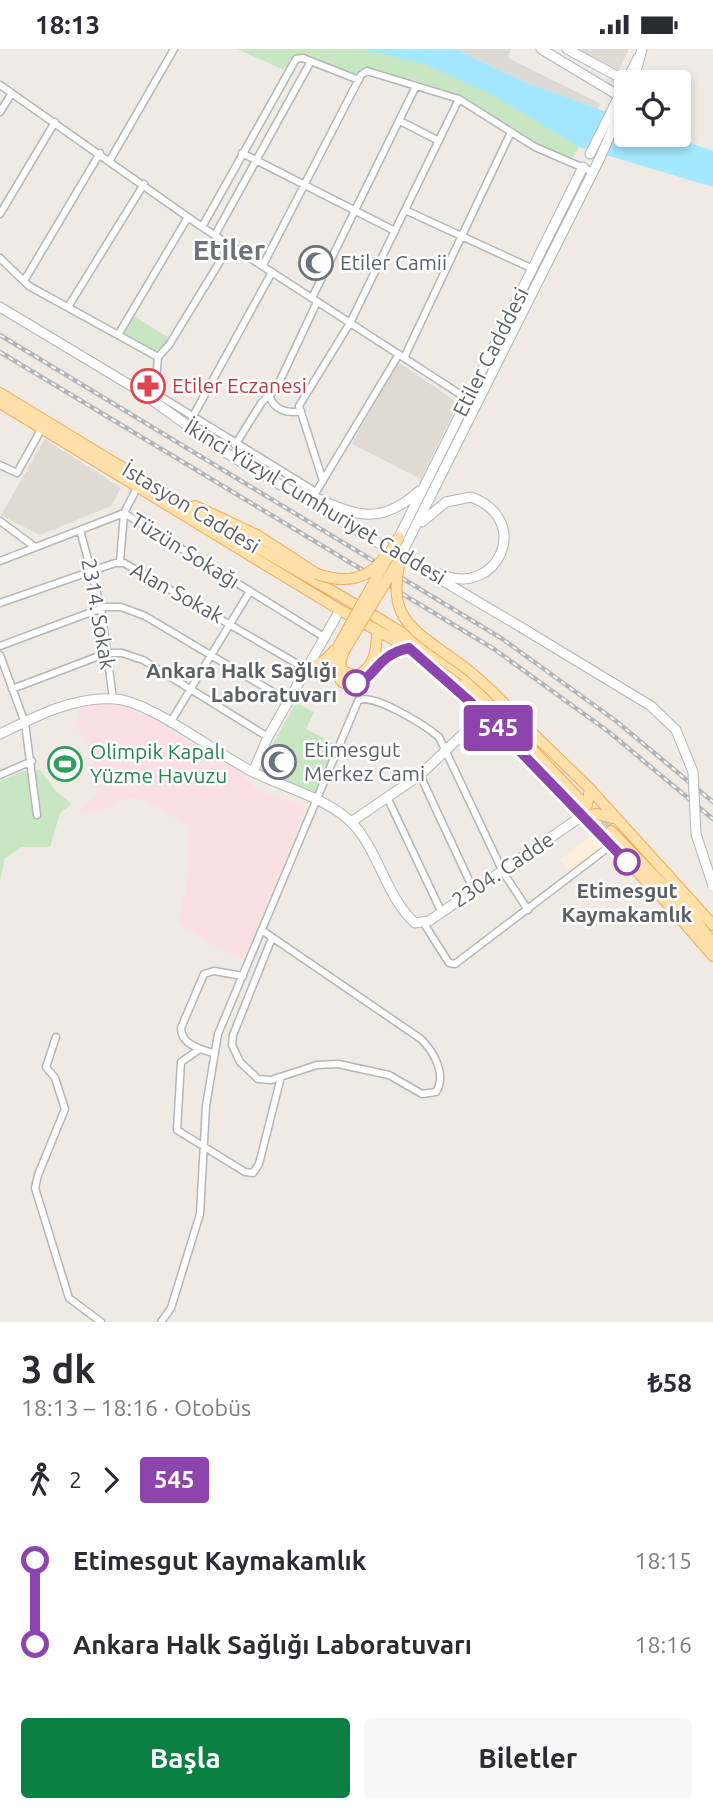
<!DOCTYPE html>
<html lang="tr">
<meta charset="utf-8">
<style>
:root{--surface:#fff;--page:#f7f7f7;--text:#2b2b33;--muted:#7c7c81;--accent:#0b8043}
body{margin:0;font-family:Ubuntu,sans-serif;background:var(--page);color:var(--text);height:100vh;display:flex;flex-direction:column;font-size:26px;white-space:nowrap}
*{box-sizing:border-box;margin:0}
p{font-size:23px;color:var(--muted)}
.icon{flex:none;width:38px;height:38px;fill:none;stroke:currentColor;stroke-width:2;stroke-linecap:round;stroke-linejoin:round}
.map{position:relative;height:1273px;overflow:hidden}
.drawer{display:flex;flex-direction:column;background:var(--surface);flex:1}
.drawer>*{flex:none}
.badge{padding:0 14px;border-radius:5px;font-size:24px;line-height:46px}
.tools{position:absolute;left:614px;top:21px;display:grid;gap:14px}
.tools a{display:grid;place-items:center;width:77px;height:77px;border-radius:7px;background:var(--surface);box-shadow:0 4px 10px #0003;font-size:35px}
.map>.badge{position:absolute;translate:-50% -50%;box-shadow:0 0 0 4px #fff}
.legs{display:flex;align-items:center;gap:10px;height:77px;padding:0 21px;font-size:23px}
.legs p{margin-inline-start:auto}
.head{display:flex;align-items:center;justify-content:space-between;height:119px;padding:0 21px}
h1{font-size:38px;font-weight:600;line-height:52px}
.cta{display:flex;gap:14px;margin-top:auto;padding:14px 21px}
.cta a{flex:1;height:80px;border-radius:7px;background:var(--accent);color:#fff;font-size:28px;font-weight:600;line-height:80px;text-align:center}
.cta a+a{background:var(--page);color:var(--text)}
ul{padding:0 21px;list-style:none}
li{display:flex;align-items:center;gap:24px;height:84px;font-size:26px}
li i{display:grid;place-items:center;width:10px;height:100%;margin:0 9px;background:currentColor}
li i::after{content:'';width:18px;height:18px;margin:-9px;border:5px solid;border-radius:50%;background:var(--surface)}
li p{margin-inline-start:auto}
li:first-child i{background:linear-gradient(#0000 50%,currentColor 0)}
li:last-child i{background:linear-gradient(currentColor 50%,#0000 0)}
.status{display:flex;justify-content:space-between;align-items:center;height:49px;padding:0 35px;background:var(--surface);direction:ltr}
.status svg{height:19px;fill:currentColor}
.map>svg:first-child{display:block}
.commercial{fill:#feefda}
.industrial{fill:#dddad6}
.education{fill:#dfdad2}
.medical{fill:#fbe0e3}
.green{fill:#c8e6c1}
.water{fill:#a4e8ff}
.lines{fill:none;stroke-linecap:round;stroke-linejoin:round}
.primary-tunnel{stroke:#cac8c4;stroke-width:10;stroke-dasharray:10 5;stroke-linecap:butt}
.street-casing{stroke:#b2b6b9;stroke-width:9}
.secondary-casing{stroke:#b1b5b9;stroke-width:11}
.primary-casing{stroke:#f1aa5b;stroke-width:12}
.street{stroke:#fff;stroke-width:6}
.secondary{stroke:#fff;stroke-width:9}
.primary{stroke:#ffe0a9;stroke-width:10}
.rail-casing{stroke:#b3b4b5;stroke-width:4.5}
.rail{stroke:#fff;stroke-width:2;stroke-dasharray:5;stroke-linecap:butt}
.secondary-bridge-casing{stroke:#b1b5b9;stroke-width:11;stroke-linecap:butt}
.primary-bridge-casing{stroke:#f1aa5b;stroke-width:12;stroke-linecap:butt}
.secondary-bridge{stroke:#fff;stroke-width:9}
.primary-bridge{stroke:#ffe0a9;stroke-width:10}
.line-1-casing{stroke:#fff;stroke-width:16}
.line-1{stroke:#8e44ad;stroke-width:10}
.stop-1-dot{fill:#fff;stroke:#8e44ad;stroke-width:3.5}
.labels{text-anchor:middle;stroke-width:5;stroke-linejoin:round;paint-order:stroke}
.worship-label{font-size:21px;fill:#5b616d;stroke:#fff;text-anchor:start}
.street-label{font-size:21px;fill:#5c6165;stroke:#fff}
.health-label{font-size:21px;fill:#be3a42;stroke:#fff;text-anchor:start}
.stop-label{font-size:21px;font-weight:bold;fill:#5c6165;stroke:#fff;text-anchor:end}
.leisure-label{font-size:21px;fill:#27864d;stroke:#fff;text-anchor:start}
.district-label{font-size:28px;font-weight:bold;fill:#6d7477;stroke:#fff}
</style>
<div class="status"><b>18:13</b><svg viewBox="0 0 49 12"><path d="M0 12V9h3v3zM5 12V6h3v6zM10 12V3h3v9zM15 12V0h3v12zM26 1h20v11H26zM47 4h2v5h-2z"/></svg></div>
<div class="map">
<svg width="713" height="1273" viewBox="0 0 713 1273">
<rect width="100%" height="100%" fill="#efeae4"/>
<path class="commercial" d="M593,785l9,15 -31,25 -11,-14z"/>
<path class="industrial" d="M455,0h56l-3,9 93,46 -3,5 -71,-26z"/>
<path class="education" d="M577,0h52l-10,21z
M398,313l60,41 -37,76 -69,-35z
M45,390l76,49 -10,18 -71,29 -39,-20z"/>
<path class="medical" d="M118,655l26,11 94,56 19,18 49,18 -62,152 -27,-11 -39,-25 10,-46 1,-51 -45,-26 -18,-2 -25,13 -24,2 22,-21 -13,-51 -10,-15 3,-17 10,-4z"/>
<path class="green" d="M237,0c41,0 84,0 124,0 80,8 152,58 218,98l-11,18 -110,-70 -44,-15 -45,-10 -13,6 -51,-22 -12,2 -9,14z
M134,267l35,22 -8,11 -6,2 -32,-18z
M296,654l18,9 -8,17 31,16 -18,43 -6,5 -31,-12 15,-28 -25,-8z
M40,721l16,21 16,13 -12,9 -10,34h-28l-17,11 -5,22v-99l23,-10z"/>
<path class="water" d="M362,0h93l72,34 99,36v16h41l46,16v36l-134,-40 -87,-52 -68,-31z"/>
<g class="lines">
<path class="primary-tunnel" d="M581,751l30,31"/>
<g class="street-casing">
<path id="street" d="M0,36l202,142 267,173
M0,63l12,-19
M400,72l39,20
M242,104l153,78
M110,111l64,-111
M405,161l128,59
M0,165l55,-92
M202,178l94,-168 7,-1 56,22
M215,186l96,-174
M0,209l29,28 129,71 -3,36 161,99 83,-138
M263,216l98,-190 6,-4 92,28 76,48 58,25
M24,232l76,-128
M312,249l104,-212
M68,258l76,-123
M118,286l70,-118
M158,308l11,-12 61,-100
M404,309l107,-226
M270,348c4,13 18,17 31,14
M192,369l80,-146
M235,396l27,-43 14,-13 41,-87
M0,416l17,8 25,-45
M323,432l-24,-75 51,-83 109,-224
M0,472l35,26
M80,481l21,78 12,91
M0,512l124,-48 200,124
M120,513l4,-49 14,-27
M0,554l115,-40h9l182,106
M0,597l105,-39h16l24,9 143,85
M0,606l25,68 12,92
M12,640l95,-36h15l21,7 125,77
M170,674l80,-132
M0,726l32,-14
M420,726l54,116
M387,748l54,114
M423,873l26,41 6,1 155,-118
M263,882l158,108c13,13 26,36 15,53l-14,2 -33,-19 -51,-11 -21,1 -46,15 -13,-1 -18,-17 -8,-17 1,-10 39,-97
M56,988l-10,30 9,11 10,31 -27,66 -3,13 34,110 32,24
M200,1000l-19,13 -4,68 68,42 8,1 6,-9 22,-87
M213,1004c-14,-4 -32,-9 -32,-25l23,-54 10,-3 29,5
M161,1273l10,-14 29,-94 6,-108 12,-72 140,-333c13,-10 68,25 81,36l64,135 25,38"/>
</g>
<g class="secondary-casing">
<path id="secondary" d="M541,0l80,48
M567,0l61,33
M633,33l9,-33
M590,105l48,-96
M0,258l138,83 85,61 301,178
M314,448c43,19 66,29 105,-6
M422,473l24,-20 25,-5c63,23 26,102 -30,77
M399,488l184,-370
M402,504l197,-393 27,-61
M0,685c36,-18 75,-38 115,-35 36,2 104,57 140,74 31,15 75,26 99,52 25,28 33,73 61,98l14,-2 153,-105
M253,723l15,-35 72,-127
M351,773l69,-47 64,-61"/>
</g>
<g class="primary-casing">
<path id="primary" d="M0,344c85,52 170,104 256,154 80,47 162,90 235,149
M0,354l340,207 69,38 75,66 177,182 52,60
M195,457l62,29 60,39
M338,598c-5,16 -3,47 23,35 20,-9 15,-30 49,-34
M344,602l-4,12 3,8 12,5c20,-6 22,-28 22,-46
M306,620l18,-8 11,-11
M462,636l46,39 72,76
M511,663l79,77 123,136
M575,759l12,-3 3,-16
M582,767l15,-2 20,5
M611,782l78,81 24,31"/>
</g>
<use href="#street" class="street"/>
<use href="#secondary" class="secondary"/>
<use href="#primary" class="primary"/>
<g class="rail-casing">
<path id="rail" d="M0,286l501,303 115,83 97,81
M0,303l494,297 115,83 104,87"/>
</g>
<use href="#rail" class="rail"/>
<g class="secondary-bridge-casing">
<path id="secondary-bridge" d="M524,580l127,77 25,24 17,42 3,62 17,52"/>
</g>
<g class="primary-bridge-casing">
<path id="primary-bridge" d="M402,504c-17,65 7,74 54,108 23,16 41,35 60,55
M317,525c25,9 50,7 67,-16
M338,598l61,-110
M344,602l52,-86"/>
</g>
<use href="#secondary-bridge" class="secondary-bridge"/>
<use href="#primary-bridge" class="primary-bridge"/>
</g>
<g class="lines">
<g class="line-1-casing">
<path id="line-1" d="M356,634c19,-4 20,-28 53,-35l75,66 143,148"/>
</g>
<use href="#line-1" class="line-1"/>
</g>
<defs>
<g id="mosque-ring" transform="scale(1.75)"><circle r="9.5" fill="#fff" stroke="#6b7280" stroke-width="1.5"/><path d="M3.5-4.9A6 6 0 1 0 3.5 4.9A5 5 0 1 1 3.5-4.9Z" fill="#6b7280"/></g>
<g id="pharmacy-ring" transform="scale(1.75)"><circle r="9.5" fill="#fff" stroke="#e0444e" stroke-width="1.5"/><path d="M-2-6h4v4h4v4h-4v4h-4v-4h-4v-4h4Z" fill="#e0444e"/></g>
<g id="stadium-ring" transform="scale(1.75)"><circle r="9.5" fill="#fff" stroke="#2e9e5b" stroke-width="1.5"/><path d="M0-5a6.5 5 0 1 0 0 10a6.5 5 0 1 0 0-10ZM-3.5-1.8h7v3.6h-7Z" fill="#2e9e5b"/></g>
</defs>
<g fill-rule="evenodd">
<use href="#mosque-ring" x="316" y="214"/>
<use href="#pharmacy-ring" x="148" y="337"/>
<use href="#mosque-ring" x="279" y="713"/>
<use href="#stadium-ring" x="65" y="715"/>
</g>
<g class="stop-1-dot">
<circle cx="356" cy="634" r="12"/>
<circle cx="627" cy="813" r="12"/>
</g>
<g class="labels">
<g class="worship-label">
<text x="340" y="221">Etiler Camii</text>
<text x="304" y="708">Etimesgut<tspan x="304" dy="24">Merkez Cami</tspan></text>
</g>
<g class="street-label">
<text transform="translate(491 303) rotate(-63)" y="7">Etiler Cadddesi</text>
<text transform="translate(315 453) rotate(31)" y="7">İkinci Yüzyıl Cumhuriyet Caddesi</text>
<text transform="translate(191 459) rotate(31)" y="7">İstasyon Caddesi</text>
<text transform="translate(185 502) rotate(32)" y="7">Tüzün Sokağı</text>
<text transform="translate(177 544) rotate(29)" y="7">Alan Sokak</text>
<text transform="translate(98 565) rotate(80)" y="7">2314. Sokak</text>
<text transform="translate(503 821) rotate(-34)" y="7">2304. Cadde</text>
</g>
<g class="health-label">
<text x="172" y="344">Etiler Eczanesi</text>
</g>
<g class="stop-label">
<text x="337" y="629">Ankara Halk Sağlığı<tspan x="337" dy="24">Laboratuvarı</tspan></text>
<text x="627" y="849" text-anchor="middle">Etimesgut<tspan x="627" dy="24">Kaymakamlık</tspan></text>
</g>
<g class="leisure-label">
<text x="90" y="710">Olimpik Kapalı<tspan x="90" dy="24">Yüzme Havuzu</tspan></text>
</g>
<g class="district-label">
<text x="229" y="211">Etiler</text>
</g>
</g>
</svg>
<div class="tools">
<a><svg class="icon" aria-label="locate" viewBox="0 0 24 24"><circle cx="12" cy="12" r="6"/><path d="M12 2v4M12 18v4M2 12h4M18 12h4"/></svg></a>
</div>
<b class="badge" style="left:498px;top:679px;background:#8e44ad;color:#fff">545</b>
</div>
<section class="drawer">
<div class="head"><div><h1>3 dk</h1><p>18:13 – 18:16 · Otobüs</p></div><b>₺58</b></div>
<div class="legs"><svg class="icon" aria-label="walk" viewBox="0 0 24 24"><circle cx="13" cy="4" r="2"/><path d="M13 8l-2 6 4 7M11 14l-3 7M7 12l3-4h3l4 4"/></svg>2<svg class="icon" aria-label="forward" viewBox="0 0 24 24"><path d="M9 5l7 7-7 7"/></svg><b class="badge" style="background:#8e44ad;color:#fff">545</b></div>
<ul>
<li><i style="color:#8e44ad"></i><b>Etimesgut Kaymakamlık</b><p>18:15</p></li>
<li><i style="color:#8e44ad"></i><b>Ankara Halk Sağlığı Laboratuvarı</b><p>18:16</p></li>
</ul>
<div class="cta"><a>Başla</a><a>Biletler</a></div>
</section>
